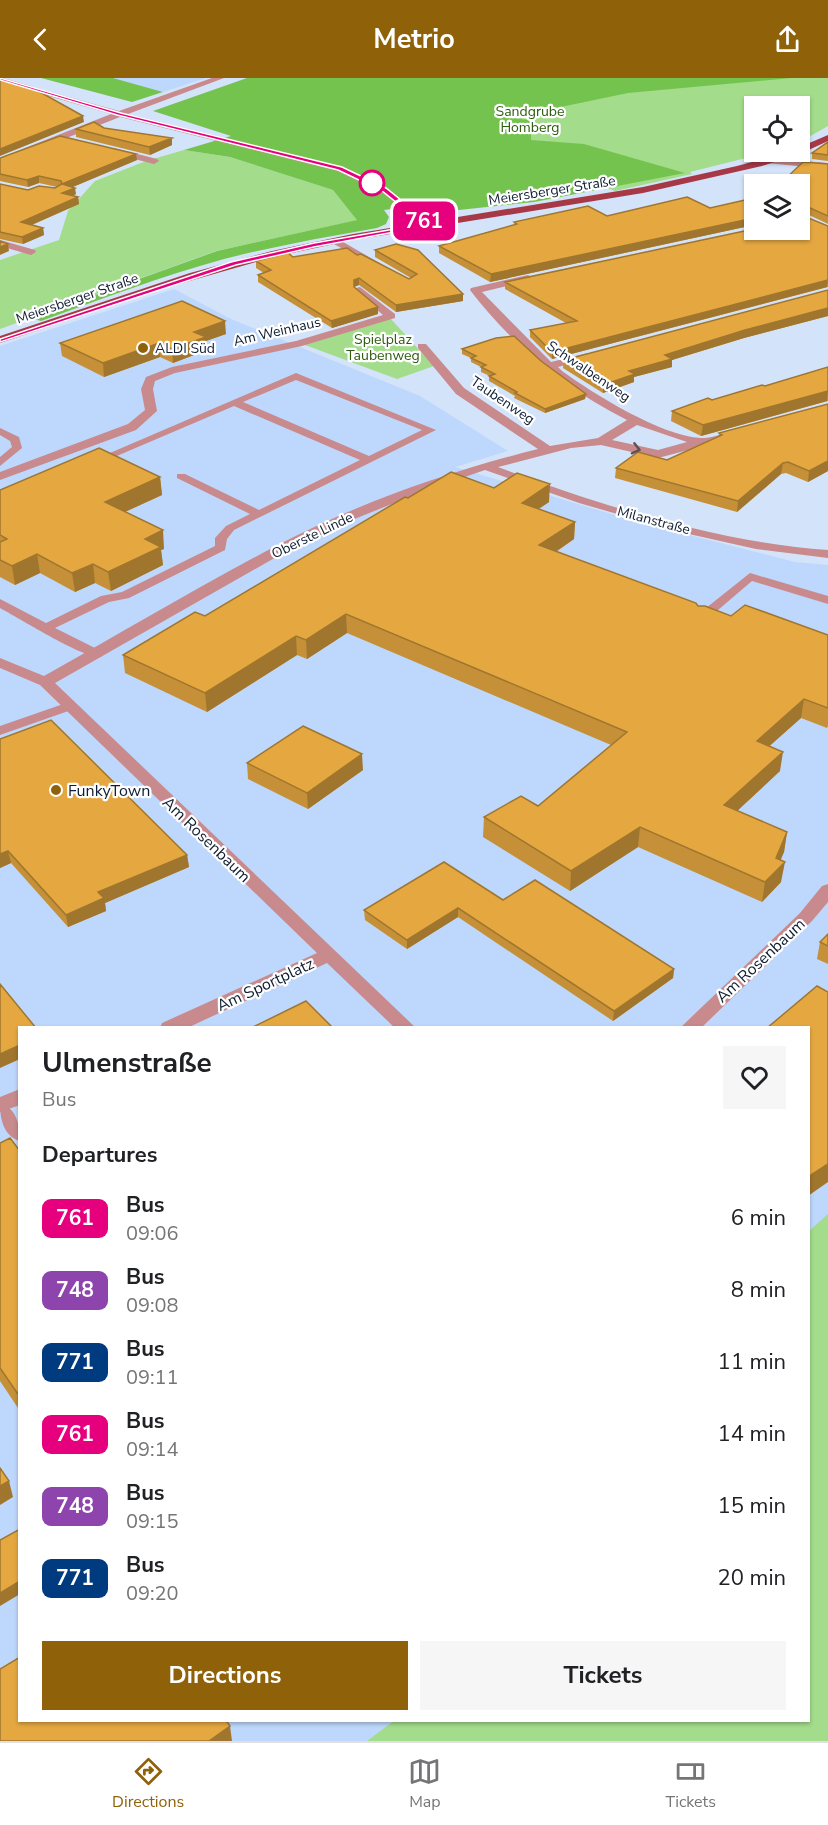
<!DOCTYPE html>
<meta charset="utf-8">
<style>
:root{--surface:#fff;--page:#f6f6f6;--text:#202124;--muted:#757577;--line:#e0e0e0;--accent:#8f620a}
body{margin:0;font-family:"Nunito Sans",sans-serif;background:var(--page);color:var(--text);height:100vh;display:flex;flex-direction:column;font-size:22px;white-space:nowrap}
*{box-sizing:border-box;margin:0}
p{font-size:20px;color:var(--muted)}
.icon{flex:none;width:33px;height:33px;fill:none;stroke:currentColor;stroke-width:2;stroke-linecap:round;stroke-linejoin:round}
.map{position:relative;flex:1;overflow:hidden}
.drawer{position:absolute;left:18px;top:948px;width:792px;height:696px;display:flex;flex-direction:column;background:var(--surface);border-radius:0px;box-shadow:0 2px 4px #0004}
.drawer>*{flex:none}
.badge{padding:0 12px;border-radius:9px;font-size:21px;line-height:39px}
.buttons{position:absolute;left:744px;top:18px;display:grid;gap:12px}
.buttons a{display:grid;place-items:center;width:66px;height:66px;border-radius:0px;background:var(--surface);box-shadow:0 2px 4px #0004;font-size:30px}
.map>.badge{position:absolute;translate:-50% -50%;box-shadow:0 0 0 3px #fff}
h2{padding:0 24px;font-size:22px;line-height:54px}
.round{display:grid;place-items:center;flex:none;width:63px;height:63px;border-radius:0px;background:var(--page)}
.overview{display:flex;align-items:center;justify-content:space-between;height:102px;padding:0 24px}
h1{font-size:28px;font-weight:700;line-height:45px}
.cta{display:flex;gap:12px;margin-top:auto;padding:12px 24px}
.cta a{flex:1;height:69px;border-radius:0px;background:var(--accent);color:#fff;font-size:24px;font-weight:700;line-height:69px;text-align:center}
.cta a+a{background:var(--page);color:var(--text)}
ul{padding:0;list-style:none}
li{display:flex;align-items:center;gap:18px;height:72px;padding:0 24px}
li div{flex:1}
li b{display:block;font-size:22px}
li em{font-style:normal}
li .badge{min-width:66px;font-weight:700;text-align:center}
header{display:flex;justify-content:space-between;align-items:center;height:78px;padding:0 24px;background:var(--accent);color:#fff;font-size:27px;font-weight:700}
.dock{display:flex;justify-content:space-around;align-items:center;height:84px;border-top:2px solid var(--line);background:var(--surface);font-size:16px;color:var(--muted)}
.dock a{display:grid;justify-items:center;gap:3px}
.dock .selected{color:var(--accent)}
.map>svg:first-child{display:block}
.built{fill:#bdd8fc}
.green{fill:#a3dc8b}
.forest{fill:#75c34f}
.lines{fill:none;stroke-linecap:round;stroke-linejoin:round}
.lane{fill:#c88a8c;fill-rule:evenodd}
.street{fill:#c88a8c;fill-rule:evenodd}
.primary{fill:#a73947;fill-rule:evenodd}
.wall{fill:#c59038}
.shaded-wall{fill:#a0762e}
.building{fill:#e5a841;stroke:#a0762e;stroke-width:1.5}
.oneway{stroke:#624e5a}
.line{fill:#e6007e;stroke:#fff;stroke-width:1.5}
.stop-dot{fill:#fff;stroke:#e6007e;stroke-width:3}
.poi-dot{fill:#8f620a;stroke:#fff;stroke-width:2}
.labels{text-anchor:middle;stroke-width:4.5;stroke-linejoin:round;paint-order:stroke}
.far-park-label{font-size:14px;fill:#2a5c0b;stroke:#fff}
.far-street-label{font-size:14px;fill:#0e1d31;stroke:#fff}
.far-poi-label{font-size:14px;fill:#0e1d31;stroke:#fff;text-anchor:start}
.poi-label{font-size:16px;fill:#0e1d31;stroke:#fff;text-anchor:start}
.street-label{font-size:16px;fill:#0e1d31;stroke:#fff}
</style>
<header><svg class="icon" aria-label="back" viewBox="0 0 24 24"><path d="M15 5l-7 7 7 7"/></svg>Metrio<svg class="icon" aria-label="share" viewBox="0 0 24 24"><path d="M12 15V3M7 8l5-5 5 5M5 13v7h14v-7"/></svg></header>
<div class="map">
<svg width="828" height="1663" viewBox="0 0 828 1663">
<rect width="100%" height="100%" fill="#d3e3f9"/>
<path class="built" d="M113,0h93l-43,14z
M174,211l57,30 189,77 88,55 -53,16 183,55 157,40 33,3v652l-19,19 -1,-208h-788v692l375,1 -28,20h-367v-1395z"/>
<path class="green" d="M309,0h519v48l-28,16v-36h-46v46h16l-80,20 2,2 -77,17 -46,-19z
M184,72l46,7 103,33 25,30 -142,31 -216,78v-69l59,-20 9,-29 27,-30 51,-20z
M390,240l44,48 -37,13 -92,-34z
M828,1136v527h-461l28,-21h413v-488z"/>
<path class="forest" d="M41,0h72l50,14 -31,10z
M247,0h544l-163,15 -120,25 23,2v20l53,4 101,29 -151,29 -75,8 -36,-5 -39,5 5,7 -3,7 -9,4c-51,9 -102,18 -153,31 -62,17 -123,40 -183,62l-10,-3 186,-67 140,-31 -24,-30 -103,-33 -46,-7 47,-14 -78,-25z"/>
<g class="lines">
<path class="lane" d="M332,161h6l43,25 -7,2 -42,-23z
M296,295l140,57 -202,100 -7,9 -2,11 -96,48 -20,4 -54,26 46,23 2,3 -2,3c-15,3 -84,-40 -101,-49v-9l46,24 55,-27 21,-4 93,-46v-8l11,-12 24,-12 -73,-36v-4h8l74,36 101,-50 -126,-54 -136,58 -4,1 -5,-3zM296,302l126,50 -53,26 -126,-54z
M0,350l19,9 3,11 -22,18v-9l12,-10 -2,-6 -10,-6z
M750,495l78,23v8l-76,-23 -48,41h-8v-6z
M69,624l5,1 2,3 -2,3 -74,26v-9z
M0,1025c17,5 20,23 20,38 -17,-5 -20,-23 -20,-38z"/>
<path class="street" d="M0,0l119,33 93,-33h12l-96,36 215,53 44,21 47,37 -9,2 -44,-35 -44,-21 -217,-54 -120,47v-6l111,-44 -111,-32z
M114,70l43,11 2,2 -5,3 -43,-11 -2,-2z
M769,80l59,5v6l-62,-6 -2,-2z
M0,162l35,10 1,2 -5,3 -31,-9z
M528,197l5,3 -1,2 -50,12 69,70 37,-9 6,3 -2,2 -34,9 4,4c32,23 99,65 139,67 11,1 25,-6 36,-9l6,4 -2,3 -83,22 -57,-13 -30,3 -73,19c100,38 224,76 330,83v8l-72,-9 -76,-17 -101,-29 -94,-33 -61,21 -67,27 -72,34 -230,131 361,345h-21l-68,-65 -140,65h-27l2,-5 155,-70 -277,-268 -40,-17v-10l44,18c77,-43 152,-88 230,-129 84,-44 173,-75 264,-98l-82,-55 -38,-46v-4h8l38,44 86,58 48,-8 29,-18c-62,-31 -115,-75 -157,-130l1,-2zM637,347l50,17 -29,8 -46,-10z
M360,209l35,27v4l-93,28 -127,27 -20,8 -2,8 4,22 -21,19 -136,50v-8l128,-48 17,-14 -4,-21 5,-12 26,-10 124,-26 87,-26 -27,-23v-4z
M828,806v18l-16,19 -111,107h-21l120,-115 22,-27z
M20,1011v16l-20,7v-15z"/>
<path class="primary" d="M828,57v6l-28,13 -38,12 -119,27 -290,47 -80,17 -115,33 -158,53v-7l190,-63 82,-22 81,-17 290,-47 94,-21 52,-14h11v-5z"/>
</g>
<path class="wall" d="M104,50l68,17 -22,10 -74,-18v-8z
M828,64v19l-16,-2v-6z
M0,80l137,2 -64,27 3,7 -3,2 5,1 1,7 -47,21 11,3 1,7 -21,9 -23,-5v-55l28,6 27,-2 2,-1 -18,-4 -11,4 -28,-6z
M828,86v60l-21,-10 -7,1z
M754,120v27l-264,57 -51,-29v-7l75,-21v-3l93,-6 103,-8z
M828,148v61l-276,72 -22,-22v-7l36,-7 -61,-34v-7z
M375,172l88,44v7l-67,11 -37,-27 -5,2 24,20v7l-46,14 -74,-46v-7l6,-2 -8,-5v-7l37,-4 64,-2 52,24 2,-1 -36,-21z
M828,212v26l-84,22 -72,22v7l-38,10v5l-31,11 -40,-25 1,-8z
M226,256l-20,7 1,9 -34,13 -13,-6 -56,20 -42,-21 -2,-13z
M462,271l79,12 45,33 -1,5 -40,14 -31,-15 1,-2 -26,-15v-5h1l-9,-4v-5l-10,-5v-4l-9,-4z
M828,289v34l-127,35 -30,-15 1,-10 93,-25z
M828,326v67l-20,11 -22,-9 -5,1 -44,38 -122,-34 1,-10 51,-8 52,-24v-3z
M160,399l2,18 -37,17 39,37 -3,1 2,15 -52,26 -16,-8 -20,9 -35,-19 -25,12 -15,-8v-87z
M494,410l55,14 -10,7 36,13 -1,17 -18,13 142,54 33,10 97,19v91l-1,2 -26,-10 -32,28 11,25 -43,40 50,21 -3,20 -4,8 1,22 -19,20 -124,-55 -68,44 -87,-54 1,-20 54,-11 73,-61 -264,-112 -40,26 -10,-4 -90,57 -82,-39 -2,-18 82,-39 203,-118z
M0,661l187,116 2,12 -84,36 1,8 -38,16 -57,-64 -11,5z
M247,685l116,7 -55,39 -60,-30z
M503,822l171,69 -1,9 -60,43 -155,-104 -51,32 -42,-29 -1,-10z
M828,856v30l-11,-5 3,-17z
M0,1065l20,8v260l-20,-30z"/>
<path class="shaded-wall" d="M83,38l1,6 -84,34v-7z
M172,60v7l-22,10 -1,-8z
M136,76l1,6 -74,31 -1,-7z
M39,98v7l-11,4 -1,-7z
M75,110l1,6 -13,6 -1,-7z
M78,119l1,7 -57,25 -1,-7z
M808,129l-1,7 -7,1v-6z
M754,140v7l-264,57 1,-8z
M43,150l1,7 -21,9 -1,-7z
M8,166l1,7 -9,4v-8z
M359,200v7l-5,2v-7z
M828,202l-1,7 -275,72v-7z
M463,216v7l-67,11v-7z
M378,229v7l-46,14 -1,-7z
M828,230v8l-84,22 -72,22v7l-38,10v5l-31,11v-8l26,-14 36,-16 80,-25z
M225,243l1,13 -20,7 1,9 -34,13 -1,-14 22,-17z
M159,265l1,14 -56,20 -1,-14z
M828,313l-1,10 -126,35 2,-11z
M586,316l-1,5 -40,14v-4z
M828,383v10l-20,11 1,-11z
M783,385l-2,11 -44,38 1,-11z
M160,399l2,18 -55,25 -2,-18z
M550,406l-1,18 -28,18 1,-17z
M575,444l-1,17 -35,24v-18z
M163,452l1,19 -3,1 2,15 -52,26 -3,-19 37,-33z
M37,476l3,19 -25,12 -3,-19z
M93,486l2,19 -20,9 -3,-19z
M346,536l1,19 -40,26 -1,-19z
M296,558l1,19 -90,57 -2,-19z
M804,621l-3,19 -47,42 3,-19z
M783,674l-3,19 -58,54 2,-20z
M362,676l1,16 -55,39 -1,-16z
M640,749l-2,20 -68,44 1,-20z
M787,754l-3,20 -8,19 9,-9 -4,20 -19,20 3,-20 11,-24z
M8,773l3,12 -11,5v-14z
M187,777l2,12 -84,36 1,8 -38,16 -2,-12 32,-23z
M458,830v9l-51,32v-9z
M674,891l-1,9 -60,43 1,-10z
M20,967v14l-20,9v-14z
M828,1086v18l-20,14v-19z
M9,1403l4,16 -13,8v-19z
M20,1503v13l-20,12v-13z
M230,1648l2,15h-23z"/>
<path class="building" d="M0,0l31,9 52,29 -83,33z
M94,44l10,6 68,10 -23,9 -73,-18z
M60,58l76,18 -74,30 13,4 -13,5 16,4 -57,25 22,6 -21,9 -22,-5v-48l28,6 11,-4 16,2 7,-4 -1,-3 -22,-5 -12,4 -27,-6v-16z
M828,64v13l-16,-2z
M803,84l25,2v52l-20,-9 -8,2v-25h-20z
M687,119l23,11 44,-10v20l-263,56 -52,-28 78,-22 -3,-2 74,-16 19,10z
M800,139h6l22,9v54l-276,72 -22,-22 47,-9 -72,-39 249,-53v1h46z
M0,163l8,3 -8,3z
M396,166l22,6 45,44 -67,11 -37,-27 -5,2v7l24,20 -47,14 -73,-46 13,-5 -15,-9 32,-8 5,4 54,-9 10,7 4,-1 48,25 8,-5 -42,-24z
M828,212v18l-83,22 -80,25 7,4 -43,12 6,3 -32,11 -39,-25z
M182,223l43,20 -31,11 12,5 -34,12 -13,-6 -56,20 -43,-20z
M514,258l27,25 45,33 -41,15 -30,-16 2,-1 -28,-16 6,-2 -14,-7 5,-2 -15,-7 5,-2 -14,-7 34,-11z
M828,289v24l-125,34 -31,-14 36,-13 4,2 50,-15 3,1z
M828,326v57l-19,10 -21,-9 -5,1 -45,38 -122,-33 22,-16 29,8 55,-25 -3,-2z
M99,370l61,29 -55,25 58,28 -18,9 16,8 -53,25 -15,-8 -21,9 -35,-19 -25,12 -12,-6v-18l7,-3 -7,-4v-45z
M451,394l43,16 23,-15 33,11 -28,19 53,19 -36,23 157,58 2,3h7l26,10 14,-11 83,30v73l-24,-9 -47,42 26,11 -59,53 63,27 -11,26 9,4 -20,20 -125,-55 -69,44 -87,-54 37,-21 17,10 89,-74 -281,-118 -40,26 -10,-4 -91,57 -82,-38 72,-43 10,4 200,-119 3,1z
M51,642l136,135 -89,37 6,6 -38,17 -58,-64 -8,3v-115z
M303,648l59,28 -55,39 -60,-30z
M444,784l59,38 32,-20 139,89 -60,42 -156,-103 -51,32 -43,-30z
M828,856v12l-8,-4z
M0,906l36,44h-16v17l-20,9z
M817,908l11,6v172l-20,13v-149h-41z
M306,923l27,27h-82z
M10,1060l10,13v246l-20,-29v-225z
M0,1390l9,13 -9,5z
M20,1451v52l-20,12v-53z
M20,1579v63h206l4,6 -21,15h-209v-72z"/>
<defs><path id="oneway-chevron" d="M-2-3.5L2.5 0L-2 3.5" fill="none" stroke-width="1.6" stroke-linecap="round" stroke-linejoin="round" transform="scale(1.5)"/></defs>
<use class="oneway" href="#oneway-chevron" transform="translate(636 371) rotate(14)"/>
<path class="line" d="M0,0l121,35 221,54 44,21 46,37 -118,22 -78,18 -236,77v-3l231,-77 83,-19 109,-19 -41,-33 -44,-21 -221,-55 -117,-35z"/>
<circle class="stop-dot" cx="372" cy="105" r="12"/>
<g class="poi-dot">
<circle cx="143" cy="270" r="6"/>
<circle cx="56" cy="712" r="6"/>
</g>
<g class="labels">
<g class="far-park-label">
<text x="530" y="38">Sandgrube<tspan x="530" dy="16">Homberg</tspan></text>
<text x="383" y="266">Spielplaz<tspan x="383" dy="16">Taubenweg</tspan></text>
</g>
<g class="far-street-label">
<text transform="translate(552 112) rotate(-9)" y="5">Meiersberger Straße</text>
<text transform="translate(77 220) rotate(-19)" y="5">Meiersberger Straße</text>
<text transform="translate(277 253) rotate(-13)" y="5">Am Weinhaus</text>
<text transform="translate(589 293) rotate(34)" y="5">Schwalbenweg</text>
<text transform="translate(503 322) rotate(34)" y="5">Taubenweg</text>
<text transform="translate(654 442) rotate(15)" y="5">Milanstraße</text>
<text transform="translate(312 457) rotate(-26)" y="5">Oberste Linde</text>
</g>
<g class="far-poi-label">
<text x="155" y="275">ALDI Süd</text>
</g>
<g class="poi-label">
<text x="68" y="718">FunkyTown</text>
</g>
<g class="street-label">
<text transform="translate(207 761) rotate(44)" y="6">Am Rosenbaum</text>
<text transform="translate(760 882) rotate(-43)" y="6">Am Rosenbaum</text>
<text transform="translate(265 906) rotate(-25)" y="6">Am Sportplatz</text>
</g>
</g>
</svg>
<div class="buttons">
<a><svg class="icon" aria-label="locate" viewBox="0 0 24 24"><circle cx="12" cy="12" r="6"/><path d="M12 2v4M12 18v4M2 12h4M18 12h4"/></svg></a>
<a><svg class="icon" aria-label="layers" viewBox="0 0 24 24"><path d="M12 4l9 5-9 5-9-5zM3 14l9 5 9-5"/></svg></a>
</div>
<b class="badge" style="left:424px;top:143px;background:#e6007e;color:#fff">761</b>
<section class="drawer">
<div class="overview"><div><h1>Ulmenstraße</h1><p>Bus</p></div><a class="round"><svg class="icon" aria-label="heart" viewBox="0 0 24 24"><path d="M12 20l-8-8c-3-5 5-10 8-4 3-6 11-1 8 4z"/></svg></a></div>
<h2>Departures</h2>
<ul>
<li><span class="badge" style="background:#e6007e;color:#fff">761</span><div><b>Bus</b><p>09:06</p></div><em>6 min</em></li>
<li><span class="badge" style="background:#8e44ad;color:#fff">748</span><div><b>Bus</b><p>09:08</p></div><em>8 min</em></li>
<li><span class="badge" style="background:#003b80;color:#fff">771</span><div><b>Bus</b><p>09:11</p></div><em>11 min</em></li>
<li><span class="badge" style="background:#e6007e;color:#fff">761</span><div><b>Bus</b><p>09:14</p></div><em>14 min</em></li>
<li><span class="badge" style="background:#8e44ad;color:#fff">748</span><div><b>Bus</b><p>09:15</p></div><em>15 min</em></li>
<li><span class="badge" style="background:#003b80;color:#fff">771</span><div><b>Bus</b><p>09:20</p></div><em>20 min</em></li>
</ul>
<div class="cta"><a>Directions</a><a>Tickets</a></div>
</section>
</div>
<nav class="dock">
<a class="selected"><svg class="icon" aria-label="directions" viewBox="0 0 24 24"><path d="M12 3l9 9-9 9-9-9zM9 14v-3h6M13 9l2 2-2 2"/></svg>Directions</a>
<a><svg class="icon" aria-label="map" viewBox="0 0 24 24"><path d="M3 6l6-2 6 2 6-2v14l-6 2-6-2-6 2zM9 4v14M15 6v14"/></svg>Map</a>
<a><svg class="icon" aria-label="tickets" viewBox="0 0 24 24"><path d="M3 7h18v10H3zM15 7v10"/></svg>Tickets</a>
</nav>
